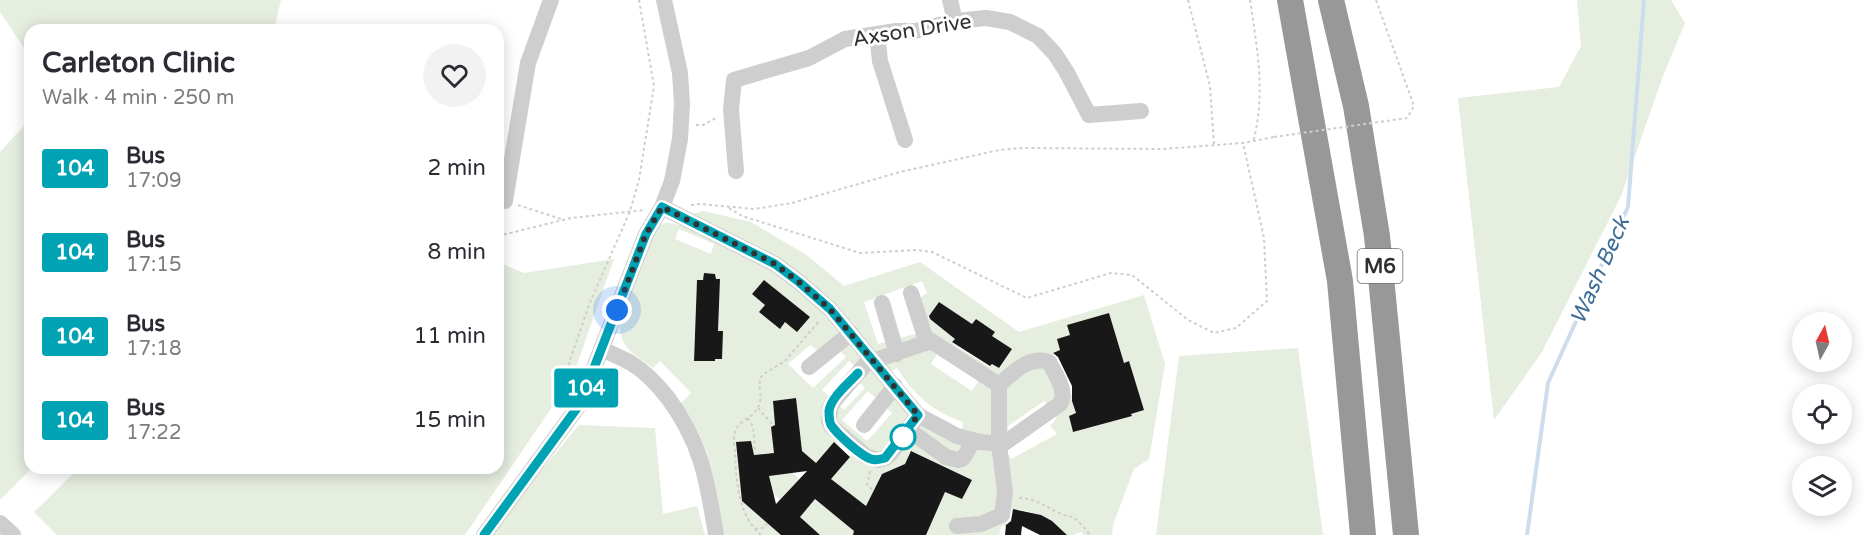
<!DOCTYPE html>
<meta charset="utf-8">
<style>
:root{--surface:#fff;--page:#f2f2f3;--text:#2b2b33;--muted:#7c7c81}
body{margin:0;font-family:"Varela Round",sans-serif;background:var(--page);color:var(--text);height:100vh;display:flex;flex-direction:column;font-size:22px;white-space:nowrap}
*{box-sizing:border-box;margin:0}
p{font-size:20px;color:var(--muted)}
.icon{flex:none;width:33px;height:33px;fill:none;stroke:currentColor;stroke-width:2;stroke-linecap:round;stroke-linejoin:round}
.map{position:relative;flex:1;overflow:hidden}
.drawer{position:absolute;left:24px;top:24px;width:480px;height:450px;display:flex;flex-direction:column;background:var(--surface);border-radius:18px;box-shadow:0 3px 15px #0003}
.drawer>*{flex:none}
.badge{padding:0 12px;border-radius:4px;font-size:21px;line-height:39px}
.needle{width:39px;rotate:8deg}
.tools{position:absolute;left:1792px;top:312px;display:grid;gap:12px}
.tools a{display:grid;place-items:center;width:60px;height:60px;border-radius:50%;background:var(--surface);box-shadow:0 3px 15px #0003;font-size:30px}
.you{position:absolute;width:30px;height:30px;margin:-15px;border:4px solid #fff;border-radius:50%;background:#1a73e8;box-shadow:0 0 0 9px #1a73e833}
.map>.badge{position:absolute;translate:-50% -50%;box-shadow:0 0 0 3px #fff}
.round{display:grid;place-items:center;flex:none;width:63px;height:63px;border-radius:32px;background:var(--page)}
.head{display:flex;align-items:center;justify-content:space-between;height:102px;padding:0 18px}
h1{font-size:28px;font-weight:700;line-height:45px}
ul{padding:0;list-style:none}
li{display:flex;align-items:center;gap:18px;height:84px;padding:0 18px}
li div{flex:1}
li b{display:block;font-size:22px}
li em{font-style:normal}
li .badge{min-width:66px;font-weight:700;text-align:center}
.map>svg:first-child{display:block}
.green{fill:#e6eee0;fill-rule:evenodd}
.lines{fill:none;stroke-linecap:round;stroke-linejoin:round}
.stream{stroke:#ccdeee;stroke-width:4}
.building{fill:#181818;fill-rule:evenodd}
.path{stroke:#cecece;stroke-width:2;stroke-dasharray:3 3;stroke-linecap:butt}
.minor{stroke:#cecece;stroke-width:16}
.highway{stroke:#989898;stroke-width:26}
.path-bridge{stroke:#cecece;stroke-width:2;stroke-dasharray:3 3;stroke-linecap:butt}
.line-casing{stroke:#fff;stroke-width:14}
.line{stroke:#00a3b4;stroke-width:9}
.walk{stroke:#313131;stroke-width:6;stroke-dasharray:0 10.8}
.stop-dot{fill:#fff;stroke:#00a3b4;stroke-width:3}
.labels{text-anchor:middle;stroke-width:6;stroke-linejoin:round;paint-order:stroke}
.shield{fill:#fff;stroke:#6f6f6f;stroke-width:1.5}
.shield-label{font-size:20px;font-weight:bold;fill:#313131}
.street-label{font-size:21px;fill:#313131;stroke:#fff}
.water-label{font-size:22px;font-style:italic;fill:#3d6d96;stroke:#fff}
</style>
<div class="map">
<svg width="1871" height="535" viewBox="0 0 1871 535">
<rect width="100%" height="100%" fill="#fff"/>
<path class="green" d="M0,0h281l-7,30h-244v34l-6,-16 -24,-36z
M1577,0h94l14,23 -22,53 -42,120 -79,156 -48,68 -36,-322 101,-11 22,-41z
M30,119v349h2l-32,32v-348z
M703,211l48,11 57,34 36,30 76,-24 99,70 125,-37 21,69 -16,95 -15,10 -21,56 -1,10h-28l-3,-3 -7,3h-8c-16,-18 -34,-26 -58,-26l-2,17h-5l-2,9h-73l19,-43 17,7 10,-19 -60,-29 -9,20 -9,10 -13,-6 -15,31 -35,-27 21,-25 -18,-12 -18,21 -14,-12 -7,-53 -22,3 2,24 -4,2 1,9h5l1,16 -24,3 -3,-14 -14,1 5,59 39,34h-59c-6,-53 -10,-87 -41,-132l10,-10 -31,-32 -7,7c-21,-16 -35,-20 -33,-49l36,-91c8,-7 12,-6 22,-3l12,-10zM679,229l35,15 -3,10 -36,-15zM704,273l11,1 1,5h4l-2,52h5l-9,30 -20,-1 3,-80h6zM764,280l46,37 -13,14 -12,-9 -5,7 -20,-16 5,-8 -13,-11zM922,281l5,12 -7,5 10,32 -52,14 -14,-42zM939,302l33,22 4,-5 18,12 -2,5 20,13 -12,19 -8,-4 -3,3 -37,-24 3,-4 -27,-21zM1109,313l15,50 5,-2 15,49 -13,4 1,2 -59,16 -4,-16 11,-4 -5,-18 -5,1 -10,-18 -8,-24 8,-3 -3,-11 13,-4 -2,-10zM832,343l14,14 -33,31 -25,-24 22,-19 10,7zM937,354l41,27 -6,10 -41,-27zM849,361l8,7 -6,7 14,13 -21,22 -22,-20zM897,368c18,28 35,43 66,54l-2,10 -44,-25 -28,-35zM868,391l24,22 -25,28 -25,-21zM1044,401l13,17 -7,8 7,8 -46,25 -5,-9 2,-24z
M614,259l-41,117 -108,159h-408l-23,-23 45,-44h419v-206l26,11z
M1298,348l25,187h-167l23,-179z
M579,425l76,3 8,86 34,-8 8,29h-211l22,-34z
M785,466l14,13 -19,21 -14,-12 3,-12z
M815,499l39,32 -1,4h-33l-20,-18z"/>
<g class="lines">
<path class="stream" d="M1527,535l21,-152 80,-176 16,-207"/>
</g>
<path class="building" d="M704,273l11,1 1,5h4l-2,52h5l-1,28h-7v2h-21l3,-81h6z
M764,280l46,37 -13,15 -12,-10 -5,7 -21,-17 6,-7 -13,-11z
M939,302l33,22 4,-5 19,13 -3,4 20,13 -13,19 -7,-4 -2,2 -38,-24 3,-3 -25,-20 -1,-3z
M1109,313l15,50 5,-2 15,49 -13,4 1,2 -59,16 -4,-16 7,-3 -4,-12v-15l-14,-29 -5,-4 7,-3 -3,-11 13,-4 -3,-10z
M796,398l6,53 14,12 18,-21 16,15 -19,22 35,27 16,-32 23,-10 6,-13 61,29 -10,19 -17,-7 -19,43h-73l1,-4 -39,-32 -15,18 20,18h-39l-39,-34 -6,-59 15,-1 3,14 20,-2 -3,-26 4,-2 -2,-24zM807,471l-31,33 -7,-28z
M1013,509l28,6 11,6 15,14h-27l-18,-9 -1,9h-16l1,-10 5,-4z"/>
<g class="lines">
<path class="path" d="M1188,0l22,86 4,58
M1250,0c7,47 16,95 3,142
M1376,0l38,106 -7,12
M696,125h7l13,-7
M518,205l46,15
M691,205l9,-1 54,5 38,-6 108,-31 99,-22 25,-2 139,1 80,-6 31,-6
M729,208l13,8 118,37 57,-3 15,2 95,46 84,-25 21,2 56,45 26,13 22,-5 31,-27 -3,-63 -21,-95
M498,236l73,-18 73,-8
M572,383l-3,-20 20,-58 41,-94 9,-31 15,-94 -15,-86
M758,408l14,16
M748,418l5,9 2,23
M870,471l-3,14 6,5
M1019,498c25,1 30,15 54,19 6,5 13,12 17,18
M755,529l8,-1 4,-4
M761,535c-23,-19 -25,-55 -26,-83 -1,-7 -2,-16 1,-23 6,-11 21,-12 24,-27 2,-9 -3,-17 2,-27l23,-14 35,-41"/>
<path class="minor" d="M950,0l5,21
M877,34l3,27 25,79
M736,171l-5,-62 3,-29 75,-22 36,-19 51,-8h19l40,-10 31,-3 24,4 28,14 17,18 11,17 23,44 52,-4
M505,201l23,-138 23,-63
M662,207l113,57 24,18 31,27 88,106 39,21 23,6 23,2 57,-40c8,-13 -5,-30 -11,-42 -20,-7 -36,11 -50,23v59l6,48 -3,23 -21,9 -24,2
M911,293l16,50
M882,303l15,51
M602,349c10,5 20,9 29,14 15,9 26,21 37,35 34,46 39,82 48,137
M870,359l-37,43 -3,6 -1,13 3,6 34,29 12,4 7,-2 6,-5 27,-38
M873,361l58,-20 68,44
M809,367l42,-34
M864,425l31,-39
M909,430l37,27 12,3 4,-1 4,-5 7,-14
M0,523l13,12
M484,535l96,-131 66,-170 16,-27 10,-26 8,-42 2,-35 -2,-31 -16,-73"/>
<path class="highway" d="M1290,0l50,281 23,254
M1331,0l25,106 21,130 29,299"/>
<path class="path-bridge" d="M1274,137l133,-19"/>
</g>
<g class="lines">
<g class="line-casing">
<path id="line" d="M484,535l96,-131 66,-170 16,-27 113,57 24,18 31,27 88,106 -33,43c-4,1 -9,3 -14,1 -10,-3 -34,-25 -40,-34 -2,-4 -2,-9 -2,-14 2,-14 20,-28 29,-38"/>
</g>
<use href="#line" class="line"/>
<path class="walk" d="M617,310l29,-76 16,-27 113,57 24,18 31,27 88,106 -18,26 3,-4"/>
</g>
<circle class="stop-dot" cx="903" cy="437" r="12"/>
<g class="labels">
<rect class="shield" x="1357.5" y="249" width="45" height="34" rx="4.5"/>
<g class="shield-label">
<text x="1380" y="273">M6</text>
</g>
<g class="street-label">
<text transform="translate(912 30) rotate(-9)" y="7">Axson Drive</text>
</g>
<g class="water-label">
<text transform="translate(1599 270) rotate(-66)" y="8">Wash Beck</text>
</g>
</g>
</svg>
<div class="tools">
<a><svg class="needle" viewBox="-14 -14 28 28"><path d="M0-13l5 13h-10z" fill="#e53935"/><path d="M0 13l5-13h-10z" fill="#7c7c81"/></svg></a>
<a><svg class="icon" aria-label="locate" viewBox="0 0 24 24"><circle cx="12" cy="12" r="6"/><path d="M12 2v4M12 18v4M2 12h4M18 12h4"/></svg></a>
<a><svg class="icon" aria-label="layers" viewBox="0 0 24 24"><path d="M12 4l9 5-9 5-9-5zM3 14l9 5 9-5"/></svg></a>
</div>
<div class="you" style="left:617px;top:310px"></div>
<b class="badge" style="left:586px;top:388px;background:#00a3b4;color:#fff">104</b>
<section class="drawer">
<div class="head"><div><h1>Carleton Clinic</h1><p>Walk · 4 min · 250 m</p></div><a class="round"><svg class="icon" aria-label="heart" viewBox="0 0 24 24"><path d="M12 20l-8-8c-3-5 5-10 8-4 3-6 11-1 8 4z"/></svg></a></div>
<ul>
<li><span class="badge" style="background:#00a3b4;color:#fff">104</span><div><b>Bus</b><p>17:09</p></div><em>2 min</em></li>
<li><span class="badge" style="background:#00a3b4;color:#fff">104</span><div><b>Bus</b><p>17:15</p></div><em>8 min</em></li>
<li><span class="badge" style="background:#00a3b4;color:#fff">104</span><div><b>Bus</b><p>17:18</p></div><em>11 min</em></li>
<li><span class="badge" style="background:#00a3b4;color:#fff">104</span><div><b>Bus</b><p>17:22</p></div><em>15 min</em></li>
</ul>
</section>
</div>
